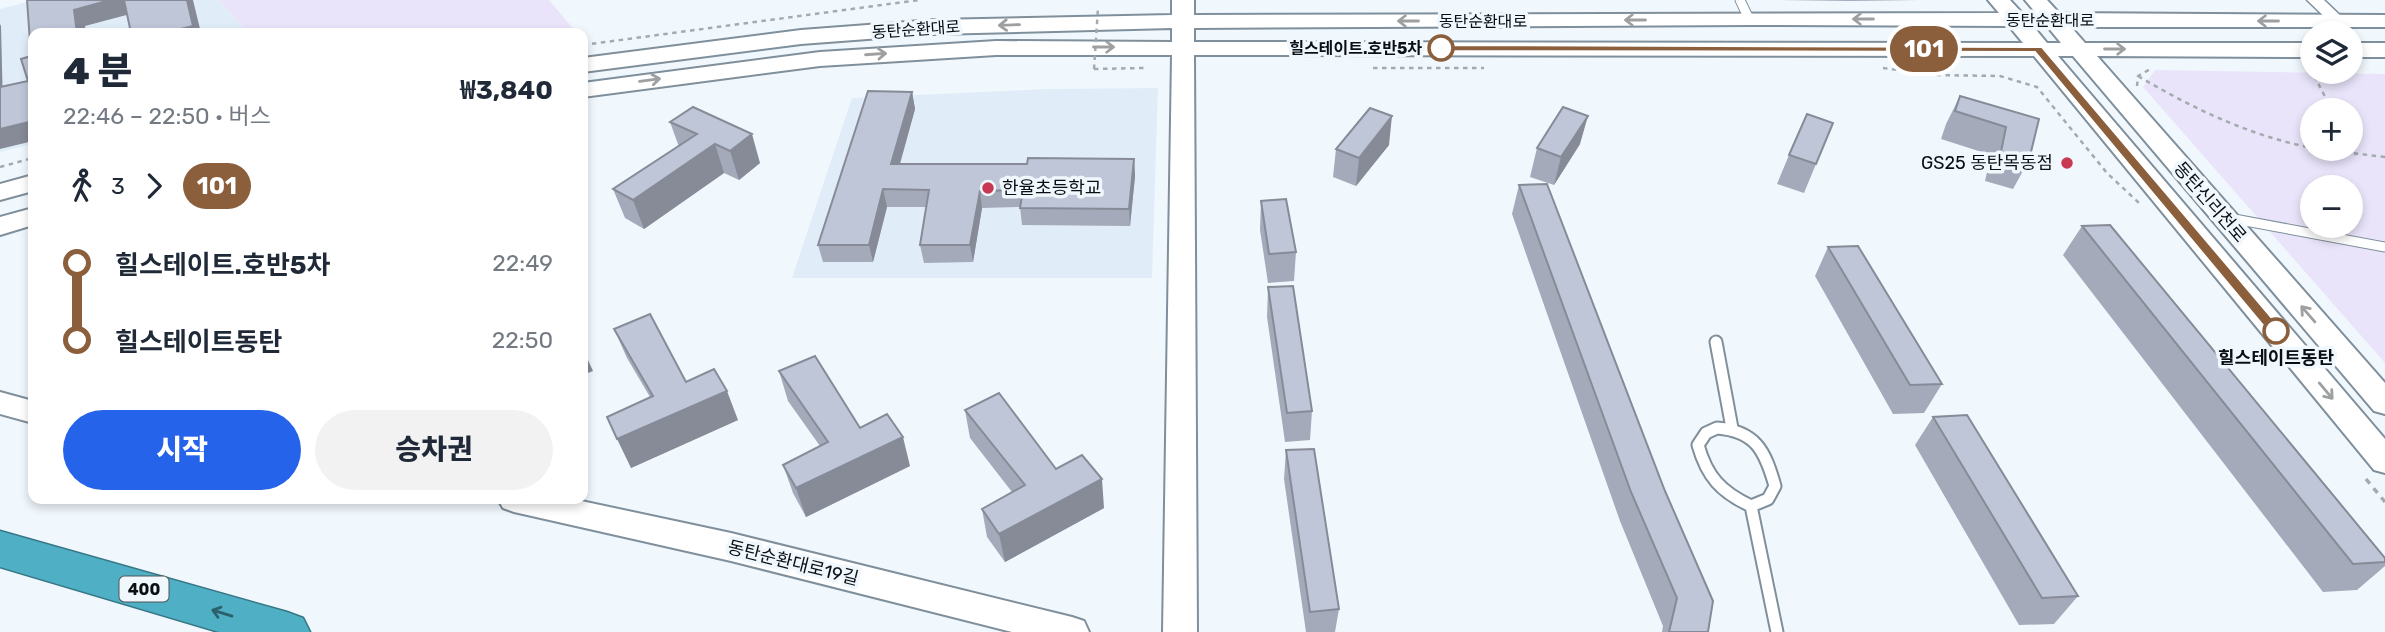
<!DOCTYPE html>
<html lang="ko">
<meta charset="utf-8">
<style>
:root{--surface:#fff;--page:#f2f2f3;--text:#1f2937;--muted:#747a83;--accent:#2563eb}
body{margin:0;font-family:Rubik,"Noto Sans KR",sans-serif;background:var(--page);color:var(--text);height:100vh;display:flex;flex-direction:column;font-size:26px;white-space:nowrap}
*{box-sizing:border-box;margin:0}
p{font-size:23px;color:var(--muted)}
.icon{flex:none;width:38px;height:38px;fill:none;stroke:currentColor;stroke-width:2;stroke-linecap:round;stroke-linejoin:round}
.map{position:relative;flex:1;overflow:hidden}
.side{position:absolute;left:28px;top:28px;width:560px;height:476px;display:flex;flex-direction:column;background:var(--surface);border-radius:14px;box-shadow:0 4px 10px #0003}
.side>*{flex:none}
.badge{padding:0 14px;border-radius:23px;font-size:24px;line-height:46px}
.fabs{position:absolute;left:2300px;top:21px;display:grid;gap:14px}
.fabs a{display:grid;place-items:center;width:63px;height:63px;border-radius:50%;background:var(--surface);box-shadow:0 4px 10px #0003;font-size:35px}
.map>.badge{position:absolute;translate:-50% -50%;box-shadow:0 0 0 4px #fff}
.legs{display:flex;align-items:center;gap:10px;height:77px;padding:0 35px;font-size:23px}
.legs p{margin-inline-start:auto}
.head{display:flex;align-items:center;justify-content:space-between;height:119px;padding:0 35px}
h1{font-size:38px;font-weight:800;line-height:52px}
.button{display:flex;gap:14px;margin-top:auto;padding:14px 35px}
.button a{flex:1;height:80px;border-radius:42px;background:var(--accent);color:#fff;font-size:28px;font-weight:800;line-height:80px;text-align:center}
.button a+a{background:var(--page);color:var(--text)}
ul{padding:0 35px;list-style:none}
li{display:flex;align-items:center;gap:24px;height:77px;font-size:26px}
li i{display:grid;place-items:center;width:10px;height:100%;margin:0 9px;background:currentColor}
li i::after{content:'';width:18px;height:18px;margin:-9px;border:5px solid;border-radius:50%;background:var(--surface)}
li p{margin-inline-start:auto}
li:first-child i{background:linear-gradient(#0000 50%,currentColor 0)}
li:last-child i{background:linear-gradient(currentColor 50%,#0000 0)}
.map>svg:first-child{display:block}
.built{fill:#e0edf8}
.green{fill:#e9e4fa;fill-rule:evenodd}
.lines{fill:none;stroke-linecap:round;stroke-linejoin:round}
.lane-far1-casing{stroke:#7f8f9b;stroke-width:11}
.lane-casing{stroke:#7f8f9b;stroke-width:15}
.street-casing{stroke:#7f8f9b;stroke-width:3}
.secondary-casing{stroke:#7f8f9b;stroke-width:4}
.highway-casing{stroke:#377786;stroke-width:3}
.path-far1{stroke:#a4aaaf;stroke-width:2.5;stroke-dasharray:4.5 4.5;stroke-linecap:butt}
.path{stroke:#a4aaaf;stroke-width:3.5;stroke-dasharray:6 6;stroke-linecap:butt}
.lane-far1{stroke:#fff;stroke-width:9}
.lane{stroke:#fff;stroke-width:11}
.street{fill:#fff;fill-rule:evenodd}
.secondary{fill:#fff;fill-rule:evenodd}
.highway{fill:#4fafc4;fill-rule:evenodd}
.path-bridge{stroke:#a4aaaf;stroke-width:2.5;stroke-dasharray:4.5 4.5;stroke-linecap:butt}
.wall{fill:#a4aaba}
.shaded-wall{fill:#868b97}
.building{fill:#bfc6d8;stroke:#868b97;stroke-width:2}
.oneway{stroke:#9d9fa1}
.oneway2{stroke:#2c5f6c}
.line-1{fill:#8b5e3c;stroke:#fff;stroke-width:2}
.stop-1-dot{fill:#fff;stroke:#8b5e3c;stroke-width:3.5}
.poi-dot{fill:#c83853;stroke:#f1f8fd;stroke-width:2.5}
.labels{text-anchor:middle;stroke-width:7;stroke-linejoin:round;paint-order:stroke}
.far-street-label{font-size:16px;fill:#0a0f14;stroke:#f1f8fd}
.far-stop-label{font-size:16px;font-weight:bold;fill:#0a0f14;stroke:#f1f8fd;text-anchor:end}
.shield{fill:#f1f8fd;stroke:#4f555a;stroke-width:2}
.shield-label{font-size:16px;font-weight:bold;fill:#0a0f14}
.poi-label{font-size:18px;fill:#0a0f14;stroke:#f1f8fd;text-anchor:end}
.street-label{font-size:18px;fill:#0a0f14;stroke:#f1f8fd}
.stop-label{font-size:18px;font-weight:bold;fill:#0a0f14;stroke:#f1f8fd}
</style>
<div class="map">
<svg width="2385" height="632" viewBox="0 0 2385 632">
<rect width="100%" height="100%" fill="#f1f8fd"/>
<path class="built" d="M34,0h185l29,33h-215v111l-33,8v-143z
M1158,88l-6,190h-360l60,-180 195,-9z"/>
<path class="green" d="M219,0h330l28,33h-329z
M2155,70l230,4v289l-242,-276zM2312,110h38v39h-38zM2312,187h38v39h-38z"/>
<g class="lines">
<g class="lane-far1-casing">
<path id="lane-far1" d="M1740,0l9,19
M2229,218l156,29"/>
</g>
<g class="lane-casing">
<path id="lane" d="M1716,342l16,86
M1717,428c39,3 48,23 58,58l-7,13 -17,7c-30,-14 -44,-29 -53,-61l8,-12z
M1751,506l26,126"/>
</g>
<g class="street-casing">
<path id="street" d="M2307,0h17l22,21 -8,5 -6,-2z"/>
</g>
<g class="secondary-casing">
<path id="secondary" d="M1172,0h22v15l805,-2 -11,-13h22l12,13h14l-11,-13h22l12,13 326,2v12h-314l14,16h227v14l-215,-1 288,327v31l-11,-3 -301,-355h-15l327,383v34l-11,-3 -340,-414 -840,-1 3,577h-34l9,-577h-176l-176,11 -237,31v-14l237,-31 176,-11 176,1v-14l-238,6 -133,10 -218,28v-14l218,-28 133,-10 238,-5zM1749,25l260,1 14,17 -829,-1v-14zM2033,26h14l14,17h-14z
M2350,43h35v14h-35z
M33,175v16l-33,9v-16z
M33,208v17l-33,10v-18z
M0,392l33,9v22l-33,-9z
M498,499h74l159,34 341,84 12,4 5,11h-77l-281,-71 -217,-49 -11,-4z"/>
</g>
<g class="highway-casing">
<path id="highway" d="M0,531l287,81 16,6 7,14h-91l-219,-65z"/>
</g>
<path class="path-far1" d="M583,45l336,-45
M1373,68h111
M1883,68l50,7 67,1 37,11 70,86 32,30
M2310,68l22,42
M1094,69l50,-1
M2138,76c56,33 110,59 174,72
M2137,86l1,-10 14,-8
M2350,145l6,10
M2318,149l67,8
M0,167l33,-9"/>
<path class="path" d="M2366,479l19,23"/>
<use href="#lane-far1" class="lane-far1"/>
<use href="#lane" class="lane"/>
<use href="#street" class="street"/>
<use href="#secondary" class="secondary"/>
<use href="#highway" class="highway"/>
<path class="path-bridge" d="M1094,69l4,-61"/>
</g>
<path class="wall" d="M1777,0h142l-68,1z
M912,92l3,17 -15,55h127l107,-5 1,17 -5,50 -108,-1 -2,-18 -38,1 -9,54 -49,1 -4,-18 6,-38h-39l-14,55h-50l-5,-17z
M1960,96l79,23 -10,41 -16,29 -28,-8 6,-26 -50,-16 5,-15z
M670,122l90,41 -21,17 -15,-7 -80,56 -19,-11 -12,-29 66,-42z
M1580,144l-26,41 -24,-8 7,-29z
M1389,145l-33,41 -23,-9 3,-28z
M1789,155l27,9 -12,29 -27,-9z
M1519,185l189,447h-46l1,-6 -43,-105 -108,-307z
M1261,201l35,51 -2,29 -26,2 -8,-53z
M2082,226l303,332v8l-28,24 -34,2 -260,-337z
M1828,247l114,137 -18,29 -31,1 -78,-138z
M1268,287l44,124 -2,29 -25,2 -18,-125z
M614,329l72,53 52,38 -107,48 19,-71 -23,-39z
M779,371l81,57 50,38 -104,51 -13,-24 -10,-28 37,-19 -32,-45z
M965,410l91,59 48,39 -99,54 -18,-25 -5,-28 30,-17 -42,-54z
M1933,417l145,179 -24,28 -35,1 -104,-180z
M1286,450l53,159 -4,23h-29l-22,-153z"/>
<path class="shaded-wall" d="M110,0h16l8,13 -49,13 1,7h-9l-3,-23z
M187,0h6l8,33h-33v-1z
M0,24l1,2 2,80 -3,-4z
M912,92l3,17 -20,72 -4,-17z
M1392,116l-3,29 -33,41 3,-28z
M1588,116l-8,28 -26,41 7,-28z
M33,121v20l-33,8v-20z
M752,134l8,29 -21,17 -9,-29z
M715,144l9,29 -80,56 -11,-29z
M1134,159l1,17 -5,50 -1,-17z
M883,189l4,18 -14,55 -4,-17z
M980,191l2,17 -9,54 -3,-17z
M583,349l10,22 -10,4z
M727,391l11,29 -107,48 -14,-29z
M903,437l7,29 -104,51 -10,-29z
M1102,479l2,29 -99,54 -6,-28z"/>
<path class="building" d="M27,0h83l-36,10 3,23h-44v88l-33,8v-42l28,-6 -7,-22 10,-3z
M124,0h63l6,26 -25,6v1h-37z
M868,91l44,1 -21,72h136l1,-6 106,1 -5,50 -109,-1 3,-18 -43,1 -10,54h-50l9,-55 -46,-1 -14,56h-51z
M1960,96l79,23 -10,41 -28,-8 5,-25 -51,-16z
M693,107l59,27 -22,17 -15,-7 -82,56 -20,-11 84,-55 -27,-12z
M1563,107l25,9 -27,41 -24,-9z
M1370,108l22,8 -33,42 -23,-9z
M1807,114l26,9 -17,41 -27,-9z
M1547,184l118,307 48,110 -5,31h-39l8,-34 -46,-106 -112,-307z
M1286,199l10,53 -27,2 -8,-53z
M2110,225l275,333v4l-32,2 -271,-338z
M1858,246l84,138 -32,1 -82,-138z
M1293,286l19,125 -25,2 -19,-126z
M650,314l36,68 28,-13 13,22 -110,48 -10,-22 46,-21 -39,-67z
M815,356l45,72 27,-14 16,23 -107,51 -13,-23 45,-23 -49,-71z
M999,393l57,76 26,-14 20,24 -103,55 -17,-25 43,-24 -60,-75z
M1967,415l111,181 -36,2 -109,-181z
M1314,449l25,160 -29,3 -24,-162z"/>
<defs><path id="oneway-shaft" d="M-6 0H5M1.5-3L5.5 0L1.5 3" fill="none" stroke-width="1.6" stroke-linecap="round" stroke-linejoin="round" transform="scale(1.75)"/></defs>
<g class="oneway">
<use href="#oneway-shaft" transform="translate(1863 19) rotate(-180)"/>
<use href="#oneway-shaft" transform="translate(1635 20) rotate(180)"/>
<use href="#oneway-shaft" transform="translate(1408 21) rotate(180)"/>
<use href="#oneway-shaft" transform="translate(2268 21) rotate(-180)"/>
<use href="#oneway-shaft" transform="translate(1009 25) rotate(178)"/>
<use href="#oneway-shaft" transform="translate(1104 47)"/>
<use href="#oneway-shaft" transform="translate(2115 49)"/>
<use href="#oneway-shaft" transform="translate(876 54) rotate(-4)"/>
<use href="#oneway-shaft" transform="translate(650 80) rotate(-8)"/>
<use href="#oneway-shaft" transform="translate(2308 314) rotate(-131)"/>
<use href="#oneway-shaft" transform="translate(2326 391) rotate(50)"/>
</g>
<use class="oneway2" href="#oneway-shaft" transform="translate(222 613) rotate(-163)"/>
<path class="line-1" d="M1437,45l605,2 241,284 -7,5 -5,-1 -236,-283 -594,-1 -4,-1z"/>
<g class="stop-1-dot">
<circle cx="1441" cy="48" r="12"/>
<circle cx="2276" cy="331" r="12"/>
</g>
<g class="poi-dot">
<circle cx="2067" cy="163" r="7"/>
<circle cx="988" cy="188" r="7"/>
</g>
<g class="labels">
<g class="far-street-label">
<text x="2050" y="26">동탄순환대로</text>
<text x="1483" y="27">동탄순환대로</text>
<text transform="translate(916 29) rotate(-4)" y="6">동탄순환대로</text>
</g>
<g class="far-stop-label">
<text x="1422" y="54">힐스테이트.호반5차</text>
</g>
<rect class="shield" x="119.5" y="576.5" width="49" height="25" rx="5"/>
<g class="shield-label">
<text x="144" y="595">400</text>
</g>
<g class="poi-label">
<text x="2053" y="169">GS25 동탄목동점</text>
<text x="1002" y="194" text-anchor="start">한율초등학교</text>
</g>
<g class="street-label">
<text transform="translate(2210 202) rotate(49)" y="6">동탄신리천로</text>
<text transform="translate(793 563) rotate(14)" y="6">동탄순환대로19길</text>
</g>
<g class="stop-label">
<text x="2276" y="364">힐스테이트동탄</text>
</g>
</g>
</svg>
<div class="fabs">
<a><svg class="icon" aria-label="layers" viewBox="0 0 24 24"><path d="M12 4l9 5-9 5-9-5zM3 14l9 5 9-5"/></svg></a>
<a>+</a>
<a>−</a>
</div>
<b class="badge" style="left:1924px;top:49px;background:#8b5e3c;color:#fff">101</b>
<section class="side">
<div class="head"><div><h1>4 분</h1><p>22:46 – 22:50 · 버스</p></div><b>₩3,840</b></div>
<div class="legs"><svg class="icon" aria-label="walk" viewBox="0 0 24 24"><circle cx="13" cy="4" r="2"/><path d="M13 8l-2 6 4 7M11 14l-3 7M7 12l3-4h3l4 4"/></svg>3<svg class="icon" aria-label="forward" viewBox="0 0 24 24"><path d="M9 5l7 7-7 7"/></svg><b class="badge" style="background:#8b5e3c;color:#fff">101</b></div>
<ul>
<li><i style="color:#8b5e3c"></i><b>힐스테이트.호반5차</b><p>22:49</p></li>
<li><i style="color:#8b5e3c"></i><b>힐스테이트동탄</b><p>22:50</p></li>
</ul>
<div class="button"><a>시작</a><a>승차권</a></div>
</section>
</div>
